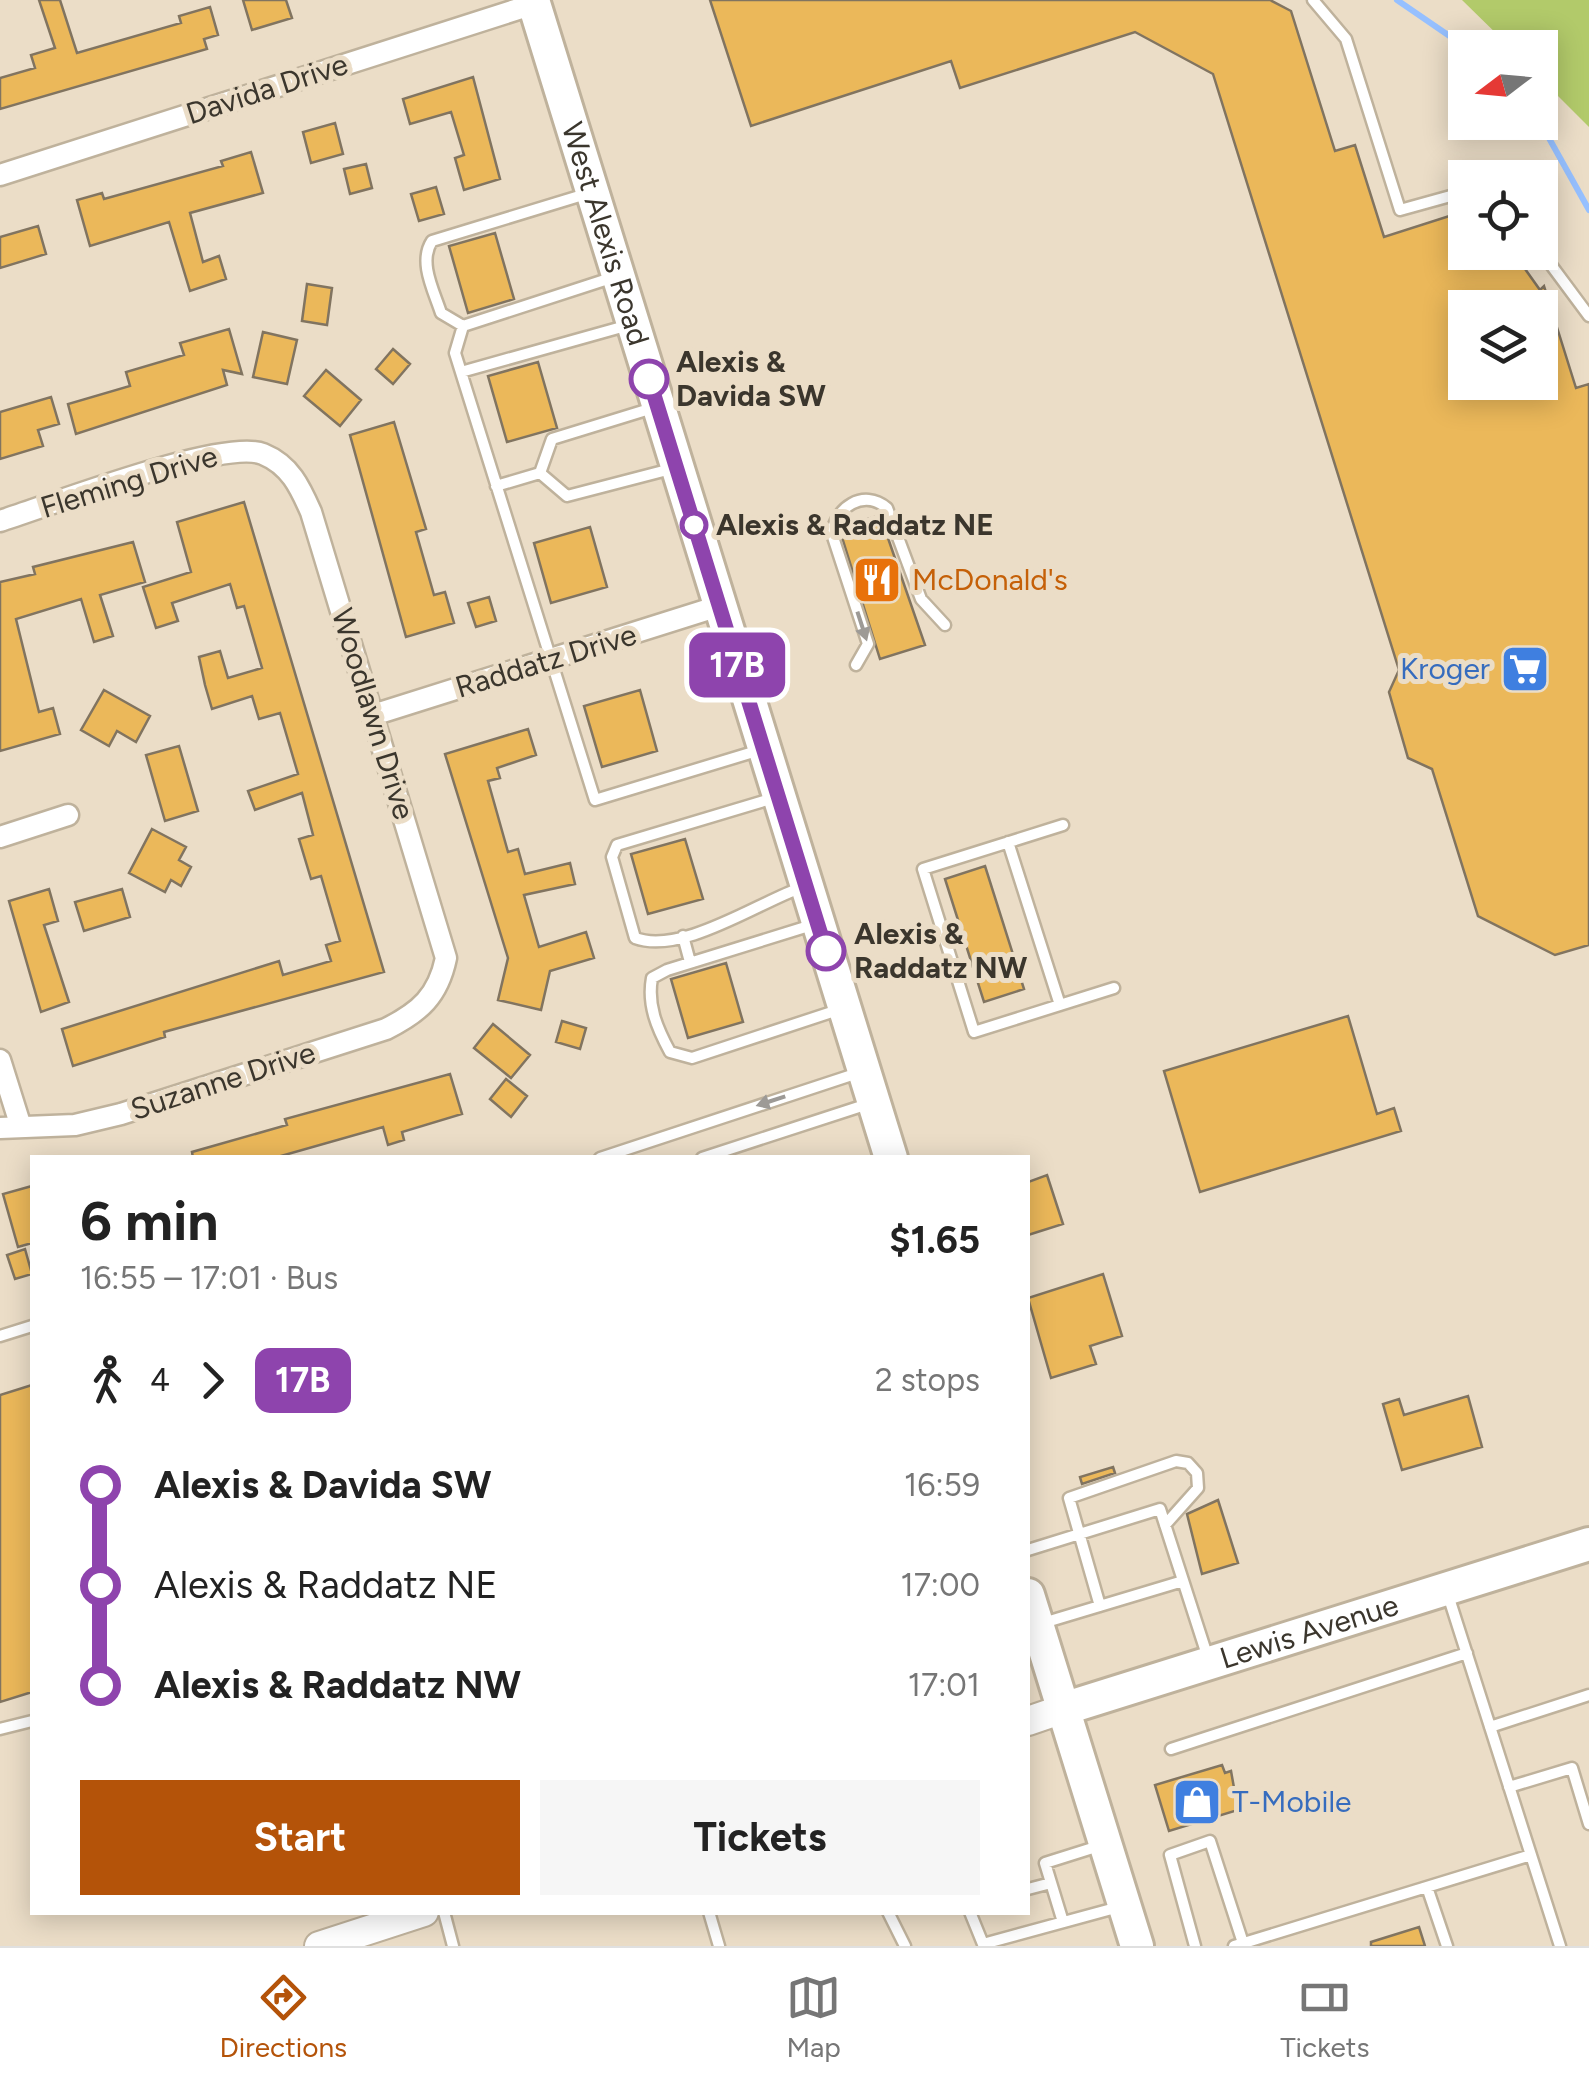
<!DOCTYPE html>
<meta charset="utf-8">
<style>
:root{--surface:#fff;--page:#f6f6f6;--text:#222;--muted:#767676;--line:#e0e0e0;--accent:#b45309}
body{margin:0;font-family:Figtree,sans-serif;background:var(--page);color:var(--text);height:100vh;display:flex;flex-direction:column;font-size:38px;white-space:nowrap}
*{box-sizing:border-box;margin:0}
p{font-size:32px;color:var(--muted)}
.icon{flex:none;width:55px;height:55px;fill:none;stroke:currentColor;stroke-width:2;stroke-linecap:round;stroke-linejoin:round}
.map{position:relative;flex:1;overflow:hidden}
.panel{position:absolute;left:30px;top:1155px;width:1000px;height:760px;display:flex;flex-direction:column;background:var(--surface);border-radius:0px;box-shadow:0 5px 25px #0003}
.panel>*{flex:none}
.badge{padding:0 20px;border-radius:15px;font-size:35px;line-height:65px}
.needle{width:65px;rotate:254deg}
.controls{position:absolute;left:1448px;top:30px;display:grid;gap:20px}
.controls a{display:grid;place-items:center;width:110px;height:110px;border-radius:0px;background:var(--surface);box-shadow:0 5px 25px #0003;font-size:50px}
.map>.badge{position:absolute;translate:-50% -50%;box-shadow:0 0 0 5px #fff}
.legs{display:flex;align-items:center;gap:15px;height:110px;padding:0 50px;font-size:32px}
.legs p{margin-inline-start:auto}
.headline{display:flex;align-items:center;justify-content:space-between;height:170px;padding:0 50px}
h1{font-size:55px;font-weight:700;line-height:75px}
.button{display:flex;gap:20px;margin-top:auto;padding:20px 50px}
.button a{flex:1;height:115px;border-radius:0px;background:var(--accent);color:#fff;font-size:40px;font-weight:700;line-height:115px;text-align:center}
.button a+a{background:var(--page);color:var(--text)}
ul{padding:0 50px;list-style:none}
li{display:flex;align-items:center;gap:35px;height:100px;font-size:38px}
li i{display:grid;place-items:center;width:15px;height:100%;margin:0 12px;background:currentColor}
li i::after{content:'';width:25px;height:25px;margin:-12px;border:8px solid;border-radius:50%;background:var(--surface)}
li p{margin-inline-start:auto}
li:first-child i{background:linear-gradient(#0000 50%,currentColor 0)}
li:last-child i{background:linear-gradient(currentColor 50%,#0000 0)}
.tab-bar{display:flex;justify-content:space-around;align-items:center;height:140px;border-top:2px solid var(--line);background:var(--surface);font-size:28px;color:var(--muted)}
.tab-bar a{display:grid;justify-items:center;gap:5px}
.tab-bar .on{color:var(--accent)}
.map>svg:first-child{display:block}
.green{fill:#b2ca6a}
.lines{fill:none;stroke-linecap:round;stroke-linejoin:round}
.stream{stroke:#96c0ff;stroke-width:6}
.building{fill:#ebb85a;stroke:#817460;stroke-width:2.5;fill-rule:evenodd}
.lane-casing{stroke:#bfb29c;stroke-width:15}
.street-casing{stroke:#bfb29c;stroke-width:25}
.secondary-casing{stroke:#bfb29c;stroke-width:32}
.primary-casing{stroke:#bfb29c;stroke-width:38}
.lane{stroke:#fff;stroke-width:10}
.street{stroke:#fff;stroke-width:20}
.secondary{stroke:#fff;stroke-width:28}
.primary{stroke:#fff;stroke-width:32}
.oneway{fill:#9d9a96}
.line-1-casing{stroke:#fff;stroke-width:22}
.line-1{stroke:#8e44ad;stroke-width:15}
.stop-1-dot{fill:#fff;stroke:#8e44ad;stroke-width:5}
.labels{text-anchor:middle;stroke-width:10;stroke-linejoin:round;paint-order:stroke}
.street-label{font-size:30px;fill:#3b362d;stroke:#ebddc7}
.stop-label{font-size:30px;font-weight:bold;fill:#3b362d;stroke:#ebddc7;text-anchor:start}
.food-label{font-size:30px;fill:#c56008;stroke:#ebddc7;text-anchor:start}
.shop-label{font-size:30px;fill:#366cbe;stroke:#ebddc7;text-anchor:end}
</style>
<div class="map">
<svg width="1589" height="1946" viewBox="0 0 1589 1946">
<rect width="100%" height="100%" fill="#ebddc7"/>
<path class="green" d="M1462,0h127v127l-49,-49v-30l-30,-1z"/>
<g class="lines">
<path class="stream" d="M1397,0l70,48
M1540,122l49,88"/>
</g>
<path class="building" d="M39,0h21l17,53 104,-30 -2,-7 31,-9 8,28 -14,4 3,10 -207,60v-31l35,-10 -4,-13 24,-7z
M243,0h43l6,18 -40,12z
M710,0h560l21,11 44,140 20,-6 29,92 81,-26v41h48l27,38 4,-4 32,102 13,-4v561l-34,10 -77,-39 -46,-147 -24,-11 -19,-66 10,-22 -186,-596 -78,-42 -175,56 -9,-27 -200,65zM1465,308h75v74h-75z
M473,77l27,102 -36,11 -9,-32 9,-3 -13,-43 -41,12 -7,-25z
M335,123l8,31 -32,9 -8,-31z
M251,152l12,41 -73,20 13,49 16,-6 7,23 -36,12 -21,-69 -79,24 -13,-46 25,-7 2,6 119,-33 -2,-5z
M366,164l6,24 -22,6 -6,-25z
M436,187l8,27 -25,7 -8,-27z
M38,226l8,28 -46,14v-31z
M495,233l19,66 -46,14 -19,-67z
M307,284l25,4 -5,37 -25,-4z
M229,329l13,45 -19,-4 4,15 -151,49 -8,-30 62,-18 -4,-14 58,-17 -4,-12z
M263,332l34,8 -10,44 -34,-7z
M393,349l17,15 -17,20 -17,-15z
M538,362l19,66 -50,14 -19,-66z
M326,370l35,30 -21,26 -36,-30z
M51,397l8,27 -21,6 5,16 -43,13v-47z
M394,422l32,107 -10,3 18,63 11,-3 9,31 -48,14 -56,-202z
M244,502l140,470 -220,60 1,5 -92,29 -11,-37 217,-68 4,14 48,-14 -5,-16 14,-4 -19,-65 -10,3 -12,-40 14,-4 -11,-42 -47,17 -7,-19 50,-17 -18,-61 -21,6 -7,-23 -40,13 -7,-24 -6,-28 21,-6 8,27 34,-10 -18,-62 -7,2 -7,-24 -58,19 6,18 -22,7 -13,-41 48,-15 -14,-50z
M880,515l45,130 -45,14 -39,-125 2,-7z
M590,527l17,60 -56,16 -17,-60z
M133,542l12,40 -45,13 13,41 -19,6 -13,-43 -65,20 23,93 14,-4 7,26 -60,17v-169l35,-8 -2,-7z
M489,597l7,24 -20,6 -8,-24z
M104,690l46,26 -14,26 -19,-11 -8,15 -28,-16z
M640,690l17,61 -55,16 -18,-61z
M528,729l8,26 -39,13 3,10 -12,3 20,71 10,-3 7,25 45,-11 5,21 -51,11 15,52 47,-15 8,26 -44,13 -9,39 -43,-10 10,-42 -63,-204z
M179,746l19,65 -33,10 -19,-66z
M152,829l34,18 -7,13 12,7 -10,19 -10,-6 -6,12 -36,-19z
M685,839l18,60 -55,15 -17,-60z
M985,866l39,123 -40,13 -39,-123z
M49,889l9,32 -14,4 25,77 -28,10 -32,-111z
M122,889l8,28 -46,14 -9,-29z
M726,963l17,59 -55,16 -17,-59z
M1348,1016l29,98 17,-6 7,23 -201,61 -36,-121z
M562,1021l24,7 -6,21 -24,-7z
M493,1024l37,31 -19,23 -37,-30z
M450,1074l12,40 -60,18 2,8 -16,5 -5,-18 -109,31h-81l-1,-6 95,-27 -2,-6z
M506,1079l21,17 -16,21 -21,-18z
M1047,1175l16,49 -35,11v-53z
M32,1186v57l-14,4 -15,-53z
M25,1249l7,25 -17,5 -8,-24z
M1103,1274l19,62 -32,10 6,18 -45,14 -23,-80z
M32,1385v307l-32,10v-307z
M1468,1396l14,51 -80,23 -19,-66 16,-5 5,16z
M1113,1467l2,6 -33,11 -2,-7z
M1218,1500l20,63 -36,11 -15,-60z
M1222,1765l3,8 6,-2 7,39 -69,21 -14,-46z
M1419,1927l6,19h-54v-4z"/>
<g class="lines">
<g class="lane-casing">
<path id="lane" d="M1313,0l33,39 54,171 65,-18
M586,194l-154,47c-14,21 2,50 9,72l22,13 151,-49
M1540,250l49,66
M463,326l-8,27 140,447 165,-50
M461,372l168,-47
M656,407l-104,32 -12,34 27,23 104,-27
M496,486l44,-13
M856,665l12,-21 -36,-110c3,-26 31,-46 55,-26l34,91 24,26
M774,798l-157,47 -5,12 23,81c46,17 121,-34 165,-50
M1063,825l-140,44 51,163 140,-44
M1008,842l52,163
M812,925l-145,45 -15,8c-5,27 5,50 18,74l22,6 149,-49
M683,936l7,26
M600,1158l258,-85
M702,1158l166,-54
M0,1336l32,-10
M1028,1550l132,-41 48,149
M1448,1595l112,351
M1100,1606l-31,-108 107,-37 12,2 9,10 1,15 -33,37
M1043,1623l140,-42
M1490,1727l99,-32
M0,1729l32,-8
M1171,1749l296,-96
M1509,1787l63,-19 17,56
M1427,1887l20,59
M1028,1889l23,-6
M444,1912l9,34
M709,1912l10,34
M888,1912l17,34
M970,1912l13,32 136,-37
M1063,1922l-18,-59 54,-17
M1195,1946l-25,-91 40,-14 33,102
M1234,1946l297,-91"/>
</g>
<g class="street-casing">
<path id="street" d="M0,175l534,-171
M0,521c48,-15 224,-83 263,-67 27,11 37,33 48,58l135,446c-8,38 -26,54 -60,71l-265,85 -46,11 -75,3
M373,715l346,-109
M0,837l68,-22
M0,1060l21,67"/>
</g>
<g class="secondary-casing">
<path id="secondary" d="M1028,1721l35,-12
M319,1946l105,-34"/>
</g>
<g class="primary-casing">
<g id="primary">
<path id="s1" d="M533,0l358,1158"/>
<path d="M1028,1595l109,351"/>
<path id="s2" d="M1063,1709l526,-165"/>
</g>
</g>
<use href="#lane" class="lane"/>
<use href="#street" class="street"/>
<use href="#secondary" class="secondary"/>
<use href="#primary" class="primary"/>
</g>
<defs><path id="oneway-solid" d="M-6-.8H1V-3.2L6.5 0L1 3.2V.8H-6Z" transform="scale(2.5)"/></defs>
<g class="oneway">
<use href="#oneway-solid" transform="translate(862 626) rotate(72)"/>
<use href="#oneway-solid" transform="translate(771 1101) rotate(162)"/>
</g>
<g class="lines">
<g class="line-1-casing">
<path id="line-1" d="M649,379l177,572"/>
</g>
<use href="#line-1" class="line-1"/>
</g>
<defs>
<g id="restaurant-square" transform="scale(2.5)"><rect x="-9" y="-9" width="18" height="18" rx="4" fill="#e8710a" stroke="#ebddc7"/><path d="M-5-6h1v4h1v-4h1v4h1v-4h1v5L-1.5 .5V6h-2V.5L-5-1ZM5-6V6H3V1.5H1.5Q1.5-4 5-6Z" fill="#fff"/></g>
<g id="supermarket-square" transform="scale(2.5)"><rect x="-9" y="-9" width="18" height="18" rx="4" fill="#3f7fe0" stroke="#ebddc7"/><path d="M-6-5.5h2.5l.6 2H6L4.5 2H-2.5L-4.4-4H-6ZM-1.5 3.2a1.3 1.3 0 1 0 .1 0ZM3 3.2a1.3 1.3 0 1 0 .1 0Z" fill="#fff"/></g>
<g id="shop-square" transform="scale(2.5)"><rect x="-9" y="-9" width="18" height="18" rx="4" fill="#3f7fe0" stroke="#ebddc7"/><path d="M-5-2.5h2.3a2.7 3.5 0 0 1 5.4 0H5L5.5 6h-11ZM-1.5-2.5h3a1.5 2.3 0 0 0-3 0Z" fill="#fff"/></g>
</defs>
<g fill-rule="evenodd">
<use href="#restaurant-square" x="877" y="580"/>
<use href="#supermarket-square" x="1525" y="669"/>
<use href="#shop-square" x="1197" y="1802"/>
</g>
<g class="stop-1-dot">
<circle cx="649" cy="379" r="18"/>
<circle cx="694" cy="525" r="12"/>
<circle cx="826" cy="951" r="18"/>
</g>
<g class="labels">
<g class="street-label">
<text transform="translate(267 89) rotate(-18)" y="10">Davida Drive</text>
<text dy="10" stroke="none"><textPath href="#s1" startOffset="245">West Alexis Road</textPath></text>
<text transform="translate(129 482) rotate(-17)" y="10">Fleming Drive</text>
<text transform="translate(546 661) rotate(-17)" y="10">Raddatz Drive</text>
<text transform="translate(373 714) rotate(73)" y="10">Woodlawn Drive</text>
<text transform="translate(223 1081) rotate(-18)" y="10">Suzanne Drive</text>
<text dy="10" stroke="none"><textPath href="#s2" startOffset="258">Lewis Avenue</textPath></text>
</g>
<g class="stop-label">
<text x="676" y="372">Alexis &amp;<tspan x="676" dy="34">Davida SW</tspan></text>
<text x="716" y="535">Alexis &amp; Raddatz NE</text>
<text x="854" y="944">Alexis &amp;<tspan x="854" dy="34">Raddatz NW</tspan></text>
</g>
<g class="food-label">
<text x="912" y="590">McDonald's</text>
</g>
<g class="shop-label">
<text x="1490" y="679">Kroger</text>
<text x="1232" y="1812" text-anchor="start">T-Mobile</text>
</g>
</g>
</svg>
<div class="controls">
<a><svg class="needle" viewBox="-14 -14 28 28"><path d="M0-13l5 13h-10z" fill="#e53935"/><path d="M0 13l5-13h-10z" fill="#767676"/></svg></a>
<a><svg class="icon" aria-label="locate" viewBox="0 0 24 24"><circle cx="12" cy="12" r="6"/><path d="M12 2v4M12 18v4M2 12h4M18 12h4"/></svg></a>
<a><svg class="icon" aria-label="layers" viewBox="0 0 24 24"><path d="M12 4l9 5-9 5-9-5zM3 14l9 5 9-5"/></svg></a>
</div>
<b class="badge" style="left:737px;top:665px;background:#8e44ad;color:#fff">17B</b>
<section class="panel">
<div class="headline"><div><h1>6 min</h1><p>16:55 – 17:01 · Bus</p></div><b>$1.65</b></div>
<div class="legs"><svg class="icon" aria-label="walk" viewBox="0 0 24 24"><circle cx="13" cy="4" r="2"/><path d="M13 8l-2 6 4 7M11 14l-3 7M7 12l3-4h3l4 4"/></svg>4<svg class="icon" aria-label="forward" viewBox="0 0 24 24"><path d="M9 5l7 7-7 7"/></svg><b class="badge" style="background:#8e44ad;color:#fff">17B</b><p>2 stops</p></div>
<ul>
<li><i style="color:#8e44ad"></i><b>Alexis &amp; Davida SW</b><p>16:59</p></li>
<li><i style="color:#8e44ad"></i><span>Alexis &amp; Raddatz NE</span><p>17:00</p></li>
<li><i style="color:#8e44ad"></i><b>Alexis &amp; Raddatz NW</b><p>17:01</p></li>
</ul>
<div class="button"><a>Start</a><a>Tickets</a></div>
</section>
</div>
<nav class="tab-bar">
<a class="on"><svg class="icon" aria-label="directions" viewBox="0 0 24 24"><path d="M12 3l9 9-9 9-9-9zM9 14v-3h6M13 9l2 2-2 2"/></svg>Directions</a>
<a><svg class="icon" aria-label="map" viewBox="0 0 24 24"><path d="M3 6l6-2 6 2 6-2v14l-6 2-6-2-6 2zM9 4v14M15 6v14"/></svg>Map</a>
<a><svg class="icon" aria-label="tickets" viewBox="0 0 24 24"><path d="M3 7h18v10H3zM15 7v10"/></svg>Tickets</a>
</nav>
